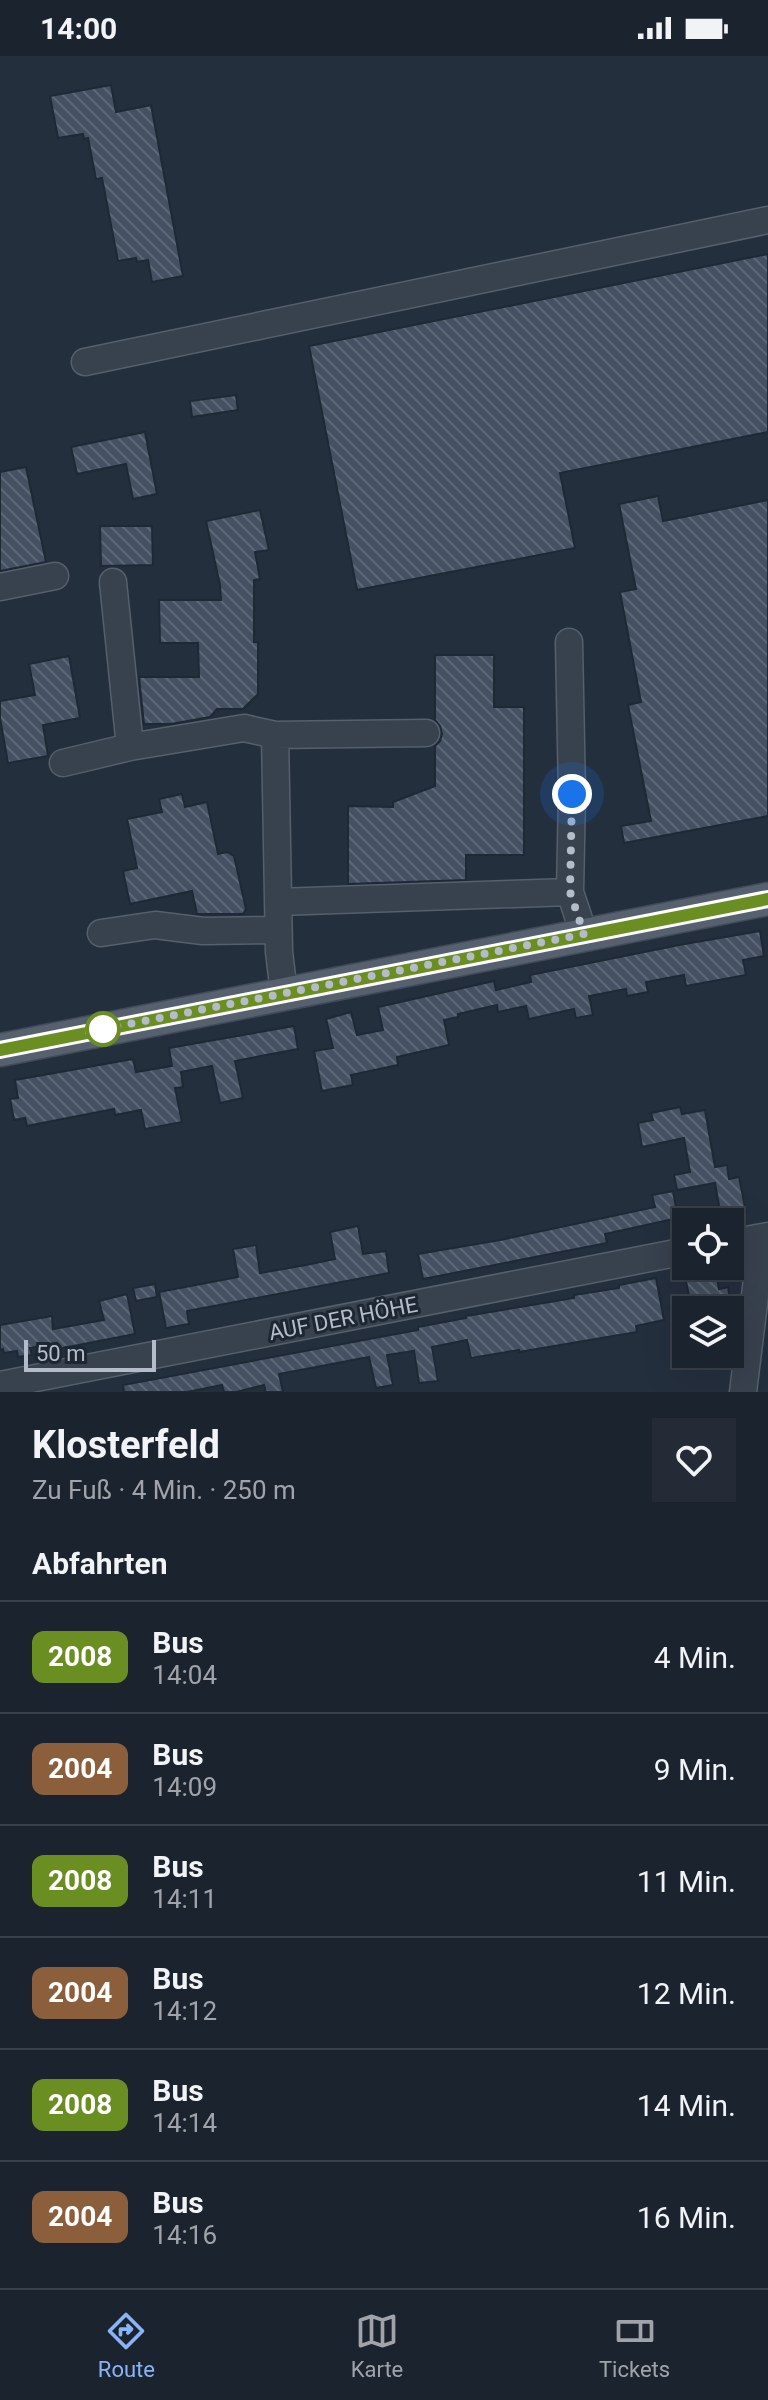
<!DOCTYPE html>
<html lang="de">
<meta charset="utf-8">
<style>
:root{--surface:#1b232e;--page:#242b36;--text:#f1f3f6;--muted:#a0a4aa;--line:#39404a;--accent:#8ab4f8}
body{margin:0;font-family:Roboto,sans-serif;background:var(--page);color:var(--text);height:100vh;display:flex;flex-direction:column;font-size:30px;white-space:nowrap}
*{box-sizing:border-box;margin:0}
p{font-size:26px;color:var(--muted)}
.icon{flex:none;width:44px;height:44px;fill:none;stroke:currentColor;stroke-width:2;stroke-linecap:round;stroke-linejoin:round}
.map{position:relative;height:1336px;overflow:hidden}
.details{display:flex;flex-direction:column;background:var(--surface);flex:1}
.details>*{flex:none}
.badge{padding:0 16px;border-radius:12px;font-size:28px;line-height:52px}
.controls{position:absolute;left:672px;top:1152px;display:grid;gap:16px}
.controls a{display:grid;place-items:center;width:72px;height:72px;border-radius:0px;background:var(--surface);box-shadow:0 8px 32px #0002,0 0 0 2px var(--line);font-size:40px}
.scale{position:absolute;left:24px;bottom:20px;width:132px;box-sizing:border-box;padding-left:8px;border:4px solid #b4bcc9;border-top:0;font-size:22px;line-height:28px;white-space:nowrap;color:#b4bcc9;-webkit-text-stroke:6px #1d2633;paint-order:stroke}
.you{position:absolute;width:40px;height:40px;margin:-20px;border:6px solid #fff;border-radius:50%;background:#1a73e8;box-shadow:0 0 0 12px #1a73e833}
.map>.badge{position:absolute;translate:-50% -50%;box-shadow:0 0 0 4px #fff}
h2{padding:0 32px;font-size:30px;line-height:72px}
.round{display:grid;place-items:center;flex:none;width:84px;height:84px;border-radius:0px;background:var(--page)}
.overview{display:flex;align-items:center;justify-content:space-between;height:136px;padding:0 32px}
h1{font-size:38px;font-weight:700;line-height:60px}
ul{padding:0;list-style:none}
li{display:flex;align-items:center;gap:24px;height:112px;padding:0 32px;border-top:2px solid var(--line)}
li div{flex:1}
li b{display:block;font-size:30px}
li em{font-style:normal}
li .badge{min-width:88px;font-weight:700;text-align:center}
.status{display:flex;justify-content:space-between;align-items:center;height:56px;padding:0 40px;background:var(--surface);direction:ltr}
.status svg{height:22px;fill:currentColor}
.menu{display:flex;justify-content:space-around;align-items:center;height:112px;border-top:2px solid var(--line);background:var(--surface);font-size:22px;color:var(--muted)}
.menu a{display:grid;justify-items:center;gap:4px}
.menu .on{color:var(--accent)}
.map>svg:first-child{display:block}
.building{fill:url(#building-back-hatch);stroke:#1f2835;stroke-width:2}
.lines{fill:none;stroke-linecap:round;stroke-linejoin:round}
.minor-casing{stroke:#565f6c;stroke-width:29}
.major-casing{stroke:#414a57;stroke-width:35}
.minor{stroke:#38414e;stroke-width:26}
.major{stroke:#56606e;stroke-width:32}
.line-casing{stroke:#fff;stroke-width:18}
.line{stroke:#6b8e23;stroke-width:12}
.walk{stroke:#b4bcc9;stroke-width:8;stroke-dasharray:0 14.4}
.stop-dot{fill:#fff;stroke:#6b8e23;stroke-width:4}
.labels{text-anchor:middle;stroke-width:6;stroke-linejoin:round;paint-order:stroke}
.street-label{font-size:22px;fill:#b4bcc9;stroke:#1d2633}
</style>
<div class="status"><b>14:00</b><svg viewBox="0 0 49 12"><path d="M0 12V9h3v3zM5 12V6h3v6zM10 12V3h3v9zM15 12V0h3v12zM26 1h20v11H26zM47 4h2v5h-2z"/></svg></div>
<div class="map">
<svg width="768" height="1336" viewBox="0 0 768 1336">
<defs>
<pattern id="building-back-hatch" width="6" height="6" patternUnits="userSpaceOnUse" patternTransform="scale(2)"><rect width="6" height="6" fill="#455162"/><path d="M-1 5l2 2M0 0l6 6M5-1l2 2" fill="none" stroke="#5d6877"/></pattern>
</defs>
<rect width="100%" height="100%" fill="#242f3e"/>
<path class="building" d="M111,29l5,27 35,-7 32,171 -31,6 -4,-22 -11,2 -1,-4 -18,3 -16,-83 -6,1 -8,-41 -4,1 -1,-5 -25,4 -8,-42z
M768,198v178l-208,41 15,75 -218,42 -48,-244z
M236,339l2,15 -46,7 -2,-16z
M145,376l12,62 -24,5 -7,-35 -49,10 -6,-27z
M26,411l20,95 -46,9v-99z
M658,440l5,25 105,-21v316l-144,27 -3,-17 30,-5 -23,-116 13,-3 -21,-110 16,-3 -17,-85z
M260,454l9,40 -14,2 5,27 -6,1v62h4v52l-15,15h-26l-7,8 -39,7h-27l-5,-47h60l-1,-34h-38l-1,-43h62l-1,-15 -14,-64z
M100,470h52l1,39 -52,1z
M435,599h59v52h30v148h-58v25l-118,4v-78l45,1v-5l42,-16v-40l5,-5 2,-7 -2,-8 -5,-6z
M69,600l11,62 -37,7 5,31 -40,7 -8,-45v-17l35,-6 -6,-31z
M182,738l3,13 22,-5 11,52 9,-2 7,4 12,53 -3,5h-46l-5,-23 -62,13 -7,-33 14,-3 -10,-49 35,-7 -3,-13z
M760,875l4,25 -21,4 3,15 -60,11 -2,-11 -38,7 2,10 -21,4 -1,-7 -37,7 4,19 -17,3 -2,-9 -45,10 -3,-13 -28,6 -1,-7 -39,9v3l-14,3 5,25 -52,12 1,8 -47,10 2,10 -31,6 -8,-40 19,-3 -7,-29 25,-7 6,23 26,-5 -5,-23 116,-26 2,9 35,-8 -1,-7 149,-30z
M294,970l4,23 -63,12 8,37 -23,5 -8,-37 -31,6 2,15 -8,1 7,34 -37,7 -4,-19 -26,5 -1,-6 -87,17 -2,-8 -11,2 -4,-21 8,-1 -3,-18 118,-21 3,13 36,-6 -3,-18z
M680,1051l2,7 23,-4 10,57 12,-2 2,14 10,-2 7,35 -25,5 -6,-34 -38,7 -3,-15 16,-3 -6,-34 -42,9 -4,-24 15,-3 -2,-7z
M673,1135l5,27 -73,16 2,9 -184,36 -5,-25 82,-14 155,-33 -3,-12z
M358,1170l5,28 23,-3 3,22 -202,38 2,13 -23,4 -7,-36 79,-15 -5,-28 23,-4 4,28 46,-8 29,-6 -5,-27z
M715,1210l4,23 9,-2 3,17 -39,6 -8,-38z
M656,1222l8,42 -28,6 1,6 -118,20v-2l-48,8 -4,-18 -35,7 6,34 -19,2 -5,-32 -27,4 6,30 -17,3 -7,-31 -90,17 4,18h-17l-2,-7 -28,7h-12l-2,-7 -35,7h-63l-1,-7 295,-55v-3l48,-9v-2l108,-18v-3l45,-7v-3z
M155,1228l2,13 -21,4 -3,-13z
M127,1238l8,40 -77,15 -1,-6 -27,5 2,7 -14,2 -1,-6 -13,2 -1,-4 -3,1v-25l52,-9 1,13 51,-9 -5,-19z
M686,1247v47l-7,1 -9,-45z"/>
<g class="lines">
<g class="minor-casing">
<path id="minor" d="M85,306l683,-142
M113,526l17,165 114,-19 31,7
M0,531l55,-11
M569,586l3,152 -2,98 14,42
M63,707l67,-16
M278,846l292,-10
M101,877l54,-8 48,6 75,-1
M284,937l-5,-41 -4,-217 151,-2
M730,1187l38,-7
M0,1329l686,-134
M743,1336l15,-121 -2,-33"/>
</g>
<g class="major-casing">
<path id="major" d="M0,994l768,-151"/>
</g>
<use href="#minor" class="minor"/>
<use href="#major" class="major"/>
</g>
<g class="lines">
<g class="line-casing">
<path id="line" d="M0,994l768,-151"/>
</g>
<use href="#line" class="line"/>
<path class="walk" d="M103,973l-14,3 495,-98 -14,-42 2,-98"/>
</g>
<circle class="stop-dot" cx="103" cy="973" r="16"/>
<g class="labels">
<g class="street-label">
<text transform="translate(343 1262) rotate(-11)" y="8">AUF DER HÖHE</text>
</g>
</g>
</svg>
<div class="controls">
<a><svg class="icon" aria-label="locate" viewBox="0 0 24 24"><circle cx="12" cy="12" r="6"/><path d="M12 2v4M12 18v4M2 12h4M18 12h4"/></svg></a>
<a><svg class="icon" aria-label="layers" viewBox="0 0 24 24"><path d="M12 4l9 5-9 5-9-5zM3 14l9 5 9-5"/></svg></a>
</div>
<div class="scale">50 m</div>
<div class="you" style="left:572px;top:738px"></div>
</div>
<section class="details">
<div class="overview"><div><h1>Klosterfeld</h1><p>Zu Fuß · 4 Min. · 250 m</p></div><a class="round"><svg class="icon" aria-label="heart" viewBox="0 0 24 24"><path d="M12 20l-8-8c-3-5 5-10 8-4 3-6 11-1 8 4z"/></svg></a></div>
<h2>Abfahrten</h2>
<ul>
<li><span class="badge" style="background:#6b8e23;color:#fff">2008</span><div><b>Bus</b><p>14:04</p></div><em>4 Min.</em></li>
<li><span class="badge" style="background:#8b5e3c;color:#fff">2004</span><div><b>Bus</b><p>14:09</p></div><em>9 Min.</em></li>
<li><span class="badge" style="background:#6b8e23;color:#fff">2008</span><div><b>Bus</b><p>14:11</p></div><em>11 Min.</em></li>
<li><span class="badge" style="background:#8b5e3c;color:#fff">2004</span><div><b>Bus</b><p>14:12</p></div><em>12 Min.</em></li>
<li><span class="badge" style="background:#6b8e23;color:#fff">2008</span><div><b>Bus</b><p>14:14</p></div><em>14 Min.</em></li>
<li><span class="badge" style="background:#8b5e3c;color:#fff">2004</span><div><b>Bus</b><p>14:16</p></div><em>16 Min.</em></li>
</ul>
</section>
<nav class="menu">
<a class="on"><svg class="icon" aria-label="directions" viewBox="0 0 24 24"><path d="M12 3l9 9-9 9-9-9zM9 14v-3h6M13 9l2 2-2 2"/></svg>Route</a>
<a><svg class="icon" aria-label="map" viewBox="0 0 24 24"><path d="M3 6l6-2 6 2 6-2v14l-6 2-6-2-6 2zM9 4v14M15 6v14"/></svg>Karte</a>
<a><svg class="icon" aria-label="tickets" viewBox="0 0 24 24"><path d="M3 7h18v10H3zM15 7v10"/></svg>Tickets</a>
</nav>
